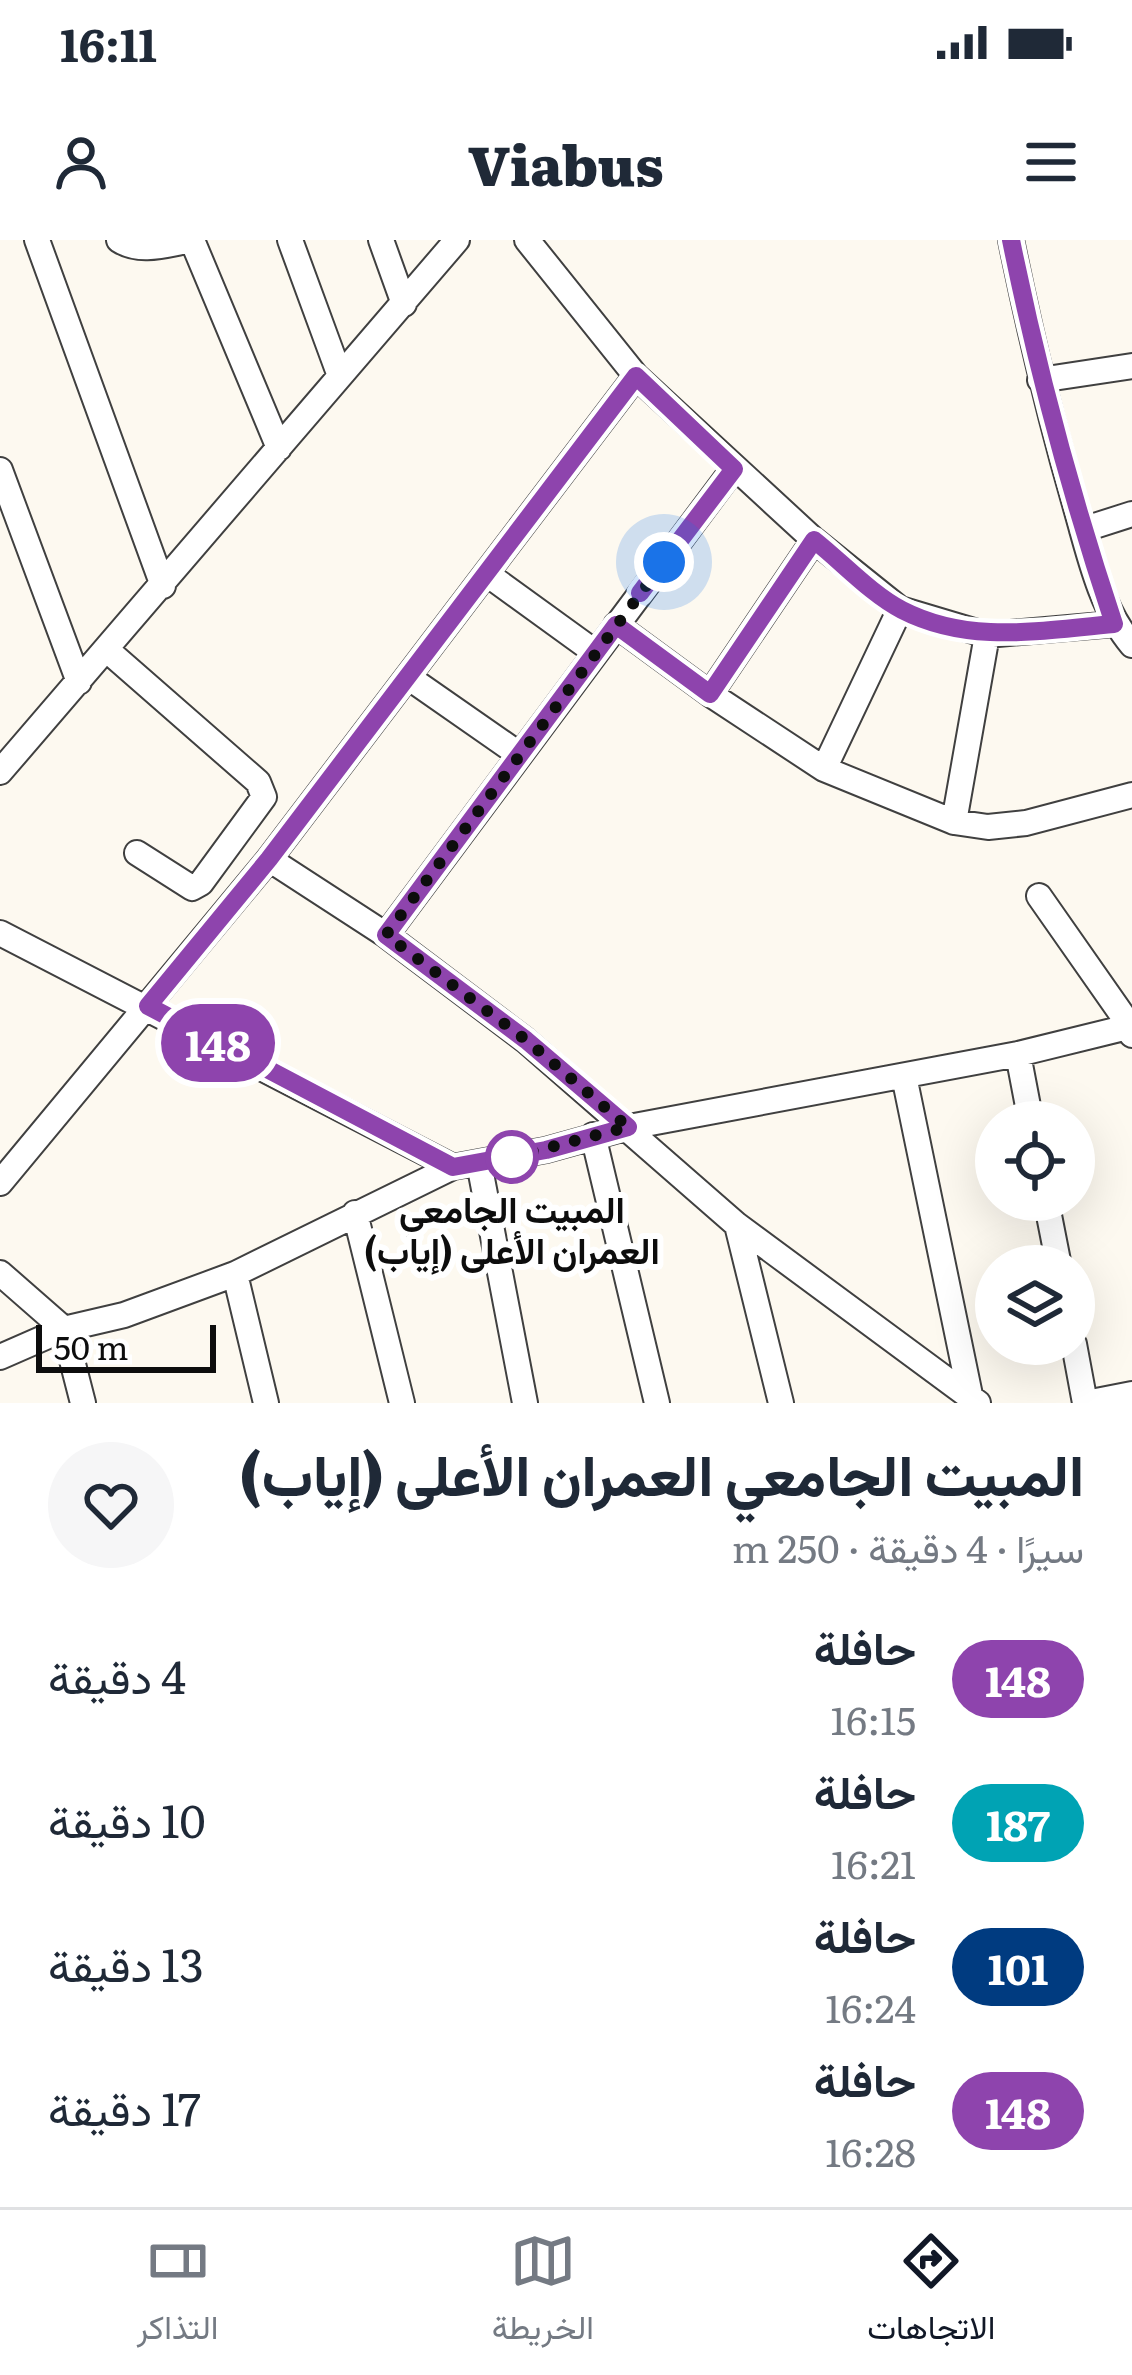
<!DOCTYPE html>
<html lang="ar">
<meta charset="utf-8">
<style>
:root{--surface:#fff;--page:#f6f6f7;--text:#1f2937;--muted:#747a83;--line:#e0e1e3;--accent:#111827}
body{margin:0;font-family:Literata,Vazirmatn,serif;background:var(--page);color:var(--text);direction:rtl;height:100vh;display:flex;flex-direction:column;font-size:45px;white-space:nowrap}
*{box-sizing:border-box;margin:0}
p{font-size:39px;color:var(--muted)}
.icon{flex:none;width:66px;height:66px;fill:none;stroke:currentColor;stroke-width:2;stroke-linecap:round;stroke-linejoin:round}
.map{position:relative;height:1163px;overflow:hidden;direction:ltr}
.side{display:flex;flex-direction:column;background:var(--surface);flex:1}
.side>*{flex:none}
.badge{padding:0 24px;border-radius:39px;font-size:42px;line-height:78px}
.tools{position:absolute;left:975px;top:861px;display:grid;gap:24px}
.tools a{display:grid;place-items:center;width:120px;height:120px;border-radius:50%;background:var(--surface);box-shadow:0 12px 48px #0002;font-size:60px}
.scale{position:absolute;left:36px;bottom:30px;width:180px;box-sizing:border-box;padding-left:12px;border:6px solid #0d0d0d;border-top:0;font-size:33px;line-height:42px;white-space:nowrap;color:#0d0d0d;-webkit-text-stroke:9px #fff;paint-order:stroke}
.you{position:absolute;width:60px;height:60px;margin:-30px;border:9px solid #fff;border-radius:50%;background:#1a73e8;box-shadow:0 0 0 18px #1a73e833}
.map>.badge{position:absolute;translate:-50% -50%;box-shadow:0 0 0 6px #fff}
.round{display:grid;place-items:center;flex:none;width:126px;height:126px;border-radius:63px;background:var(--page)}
.overview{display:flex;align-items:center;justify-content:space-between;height:204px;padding:0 48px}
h1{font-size:57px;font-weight:800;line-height:90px}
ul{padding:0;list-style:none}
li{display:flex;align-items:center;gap:36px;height:144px;padding:0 48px}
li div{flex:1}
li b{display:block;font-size:45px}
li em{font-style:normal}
li .badge{min-width:132px;font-weight:700;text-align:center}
.status{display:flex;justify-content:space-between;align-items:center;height:84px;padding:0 60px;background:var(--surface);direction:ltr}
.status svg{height:33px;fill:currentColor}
header{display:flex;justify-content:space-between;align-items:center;height:156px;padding:0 48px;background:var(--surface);font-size:54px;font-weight:800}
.dock{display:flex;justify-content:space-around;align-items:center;height:168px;border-top:3px solid var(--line);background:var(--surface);font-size:33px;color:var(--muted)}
.dock a{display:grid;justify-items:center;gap:6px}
.dock .current{color:var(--accent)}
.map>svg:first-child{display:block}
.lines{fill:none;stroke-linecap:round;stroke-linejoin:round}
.minor-casing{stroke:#404040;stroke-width:28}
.minor{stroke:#fff;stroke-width:24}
.line-casing{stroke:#fff;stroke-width:27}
.line{stroke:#8e44ad;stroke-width:18}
.walk{stroke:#0d0d0d;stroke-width:12;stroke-dasharray:0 21.6}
.stop-dot{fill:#fff;stroke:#8e44ad;stroke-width:6}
.labels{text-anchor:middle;stroke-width:12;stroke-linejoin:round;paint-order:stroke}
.stop-label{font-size:36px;font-weight:bold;fill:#0d0d0d;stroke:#fff}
</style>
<div class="status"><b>16:11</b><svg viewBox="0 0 49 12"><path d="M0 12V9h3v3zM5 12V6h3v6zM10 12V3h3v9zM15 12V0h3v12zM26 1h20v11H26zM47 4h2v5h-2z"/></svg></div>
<header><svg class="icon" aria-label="menu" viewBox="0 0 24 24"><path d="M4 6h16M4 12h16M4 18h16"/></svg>Viabus<svg class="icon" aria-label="person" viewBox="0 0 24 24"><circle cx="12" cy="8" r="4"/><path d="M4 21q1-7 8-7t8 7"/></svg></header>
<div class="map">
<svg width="1132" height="1163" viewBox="0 0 1132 1163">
<rect width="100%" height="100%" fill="#fdf9f0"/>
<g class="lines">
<g class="minor-casing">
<path id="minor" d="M37,0l126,346
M119,0c21,14 49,4 73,0
M192,0l87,208
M290,0l50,136
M381,0l23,64
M527,0l109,136 178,164 86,69 87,26 127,-11
M1011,0c18,88 38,174 63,261 14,48 25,105 58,144
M1040,140l92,-14
M0,230l79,212
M1082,290l50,-16
M487,334l109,79
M616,385l94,69 114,75 130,53 34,5 38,-4 106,-28
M107,410l151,132 6,15 -63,86 -9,5 -55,-35
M408,437l112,78
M710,454l104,-154
M824,529l76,-160
M0,532l457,-532
M954,582l33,-187
M269,619l117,76 139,105 212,185 241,178
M1039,656l91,130 2,9
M0,693l453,234
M386,695l348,-467
M1018,814l13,68
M904,836l67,324
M593,895l64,268
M479,923l46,240
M0,943l269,-324 367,-483
M1046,960l13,66
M355,973l47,190
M737,985l44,178
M0,1033l64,56 60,-14 111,-41 218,-107 93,-17 83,-23 389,-73 114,-28
M235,1034l31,129
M1074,1104l11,59
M0,1117l64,-28 19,74
M1086,1163l46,-9"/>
</g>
<use href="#minor" class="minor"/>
</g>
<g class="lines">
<g class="line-casing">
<path id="line" d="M640,353l94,-124 -98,-93 -367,483 -121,147 305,161 93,-17 82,-23 -102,-87 -140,-105 230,-310 94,69 104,-154c28,22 57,54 88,70 68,35 140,20 212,14 -43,-129 -76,-251 -103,-384"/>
</g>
<use href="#line" class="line"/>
<path class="walk" d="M512,917l116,-30 -102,-87 -140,-105 278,-373"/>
</g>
<circle class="stop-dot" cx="512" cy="917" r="24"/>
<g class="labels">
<g class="stop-label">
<text x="512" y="983">المبيت الجامعي<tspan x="512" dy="41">العمران الأعلى (إياب)</tspan></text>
</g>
</g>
</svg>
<div class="tools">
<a><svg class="icon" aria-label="locate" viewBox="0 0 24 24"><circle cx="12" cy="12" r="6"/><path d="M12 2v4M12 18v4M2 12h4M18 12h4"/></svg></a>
<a><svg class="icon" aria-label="layers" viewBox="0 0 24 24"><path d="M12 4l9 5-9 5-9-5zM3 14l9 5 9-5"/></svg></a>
</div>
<div class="scale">50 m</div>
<div class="you" style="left:664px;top:322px"></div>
<b class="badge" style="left:218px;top:803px;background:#8e44ad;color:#fff">148</b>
</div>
<section class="side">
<div class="overview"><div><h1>المبيت الجامعي العمران الأعلى (إياب)</h1><p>سيرًا · 4 دقيقة · 250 m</p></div><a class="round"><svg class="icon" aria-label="heart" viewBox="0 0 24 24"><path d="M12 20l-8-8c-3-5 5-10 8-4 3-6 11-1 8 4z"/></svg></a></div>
<ul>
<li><span class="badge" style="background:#8e44ad;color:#fff">148</span><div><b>حافلة</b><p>16:15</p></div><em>4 دقيقة</em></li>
<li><span class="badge" style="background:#00a3b4;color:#fff">187</span><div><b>حافلة</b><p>16:21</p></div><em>10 دقيقة</em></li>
<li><span class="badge" style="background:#003b80;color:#fff">101</span><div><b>حافلة</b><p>16:24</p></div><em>13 دقيقة</em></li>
<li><span class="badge" style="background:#8e44ad;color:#fff">148</span><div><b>حافلة</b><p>16:28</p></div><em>17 دقيقة</em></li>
</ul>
</section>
<nav class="dock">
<a class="current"><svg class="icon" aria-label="directions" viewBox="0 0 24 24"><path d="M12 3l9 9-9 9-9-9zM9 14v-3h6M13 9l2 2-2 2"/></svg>الاتجاهات</a>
<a><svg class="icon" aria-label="map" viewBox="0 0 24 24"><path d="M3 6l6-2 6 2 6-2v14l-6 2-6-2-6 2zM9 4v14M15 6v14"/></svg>الخريطة</a>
<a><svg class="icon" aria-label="tickets" viewBox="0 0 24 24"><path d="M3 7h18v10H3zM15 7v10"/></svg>التذاكر</a>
</nav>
